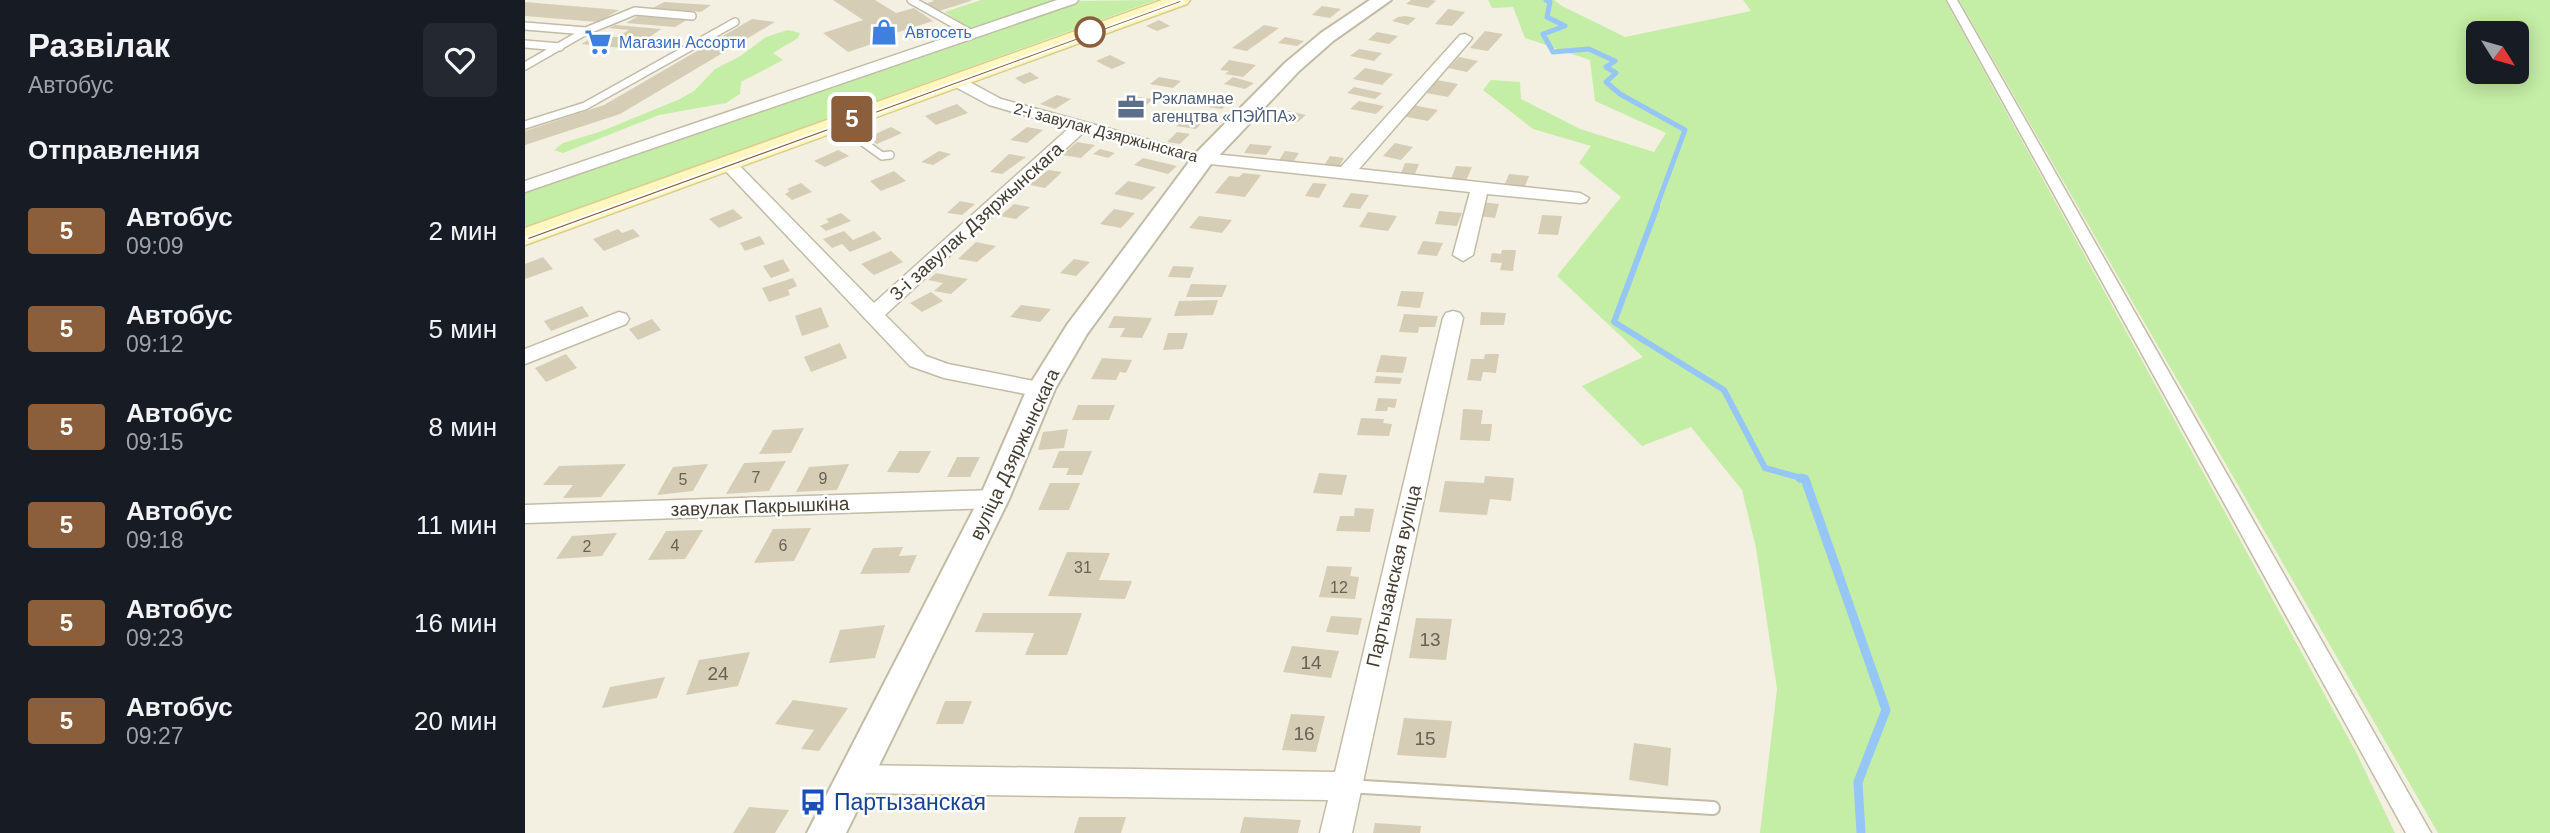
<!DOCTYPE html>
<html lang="ru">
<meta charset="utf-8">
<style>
:root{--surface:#171b24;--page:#242831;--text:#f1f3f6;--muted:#9ea1a6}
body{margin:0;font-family:Helvetica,sans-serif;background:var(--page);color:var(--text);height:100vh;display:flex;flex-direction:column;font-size:26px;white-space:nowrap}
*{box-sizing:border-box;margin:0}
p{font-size:23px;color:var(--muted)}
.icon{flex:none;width:38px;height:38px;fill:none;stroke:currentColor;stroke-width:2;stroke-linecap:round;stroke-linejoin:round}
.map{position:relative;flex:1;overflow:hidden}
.sheet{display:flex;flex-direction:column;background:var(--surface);width:525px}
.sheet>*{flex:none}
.badge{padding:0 14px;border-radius:5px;font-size:24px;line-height:46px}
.needle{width:46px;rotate:127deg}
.buttons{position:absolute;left:1941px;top:21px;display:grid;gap:14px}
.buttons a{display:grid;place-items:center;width:63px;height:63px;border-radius:10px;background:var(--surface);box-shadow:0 4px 18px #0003;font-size:35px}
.map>.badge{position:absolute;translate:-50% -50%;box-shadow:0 0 0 4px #fff}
h2{padding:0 28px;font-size:26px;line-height:63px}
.round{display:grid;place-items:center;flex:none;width:74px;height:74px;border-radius:10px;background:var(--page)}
.summary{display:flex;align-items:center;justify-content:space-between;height:119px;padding:0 28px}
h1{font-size:33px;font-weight:700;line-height:52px}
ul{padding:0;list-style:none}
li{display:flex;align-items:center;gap:21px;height:98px;padding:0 28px}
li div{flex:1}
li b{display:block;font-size:26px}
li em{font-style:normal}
li .badge{min-width:77px;font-weight:700;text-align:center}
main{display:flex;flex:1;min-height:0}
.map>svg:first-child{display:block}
.green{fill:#c4eda5;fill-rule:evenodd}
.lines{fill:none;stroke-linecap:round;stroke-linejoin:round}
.stream-far2{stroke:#96c5f8;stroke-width:5}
.stream-far1{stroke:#96c5f8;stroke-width:6}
.stream{stroke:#96c5f8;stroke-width:9}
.building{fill:#d5cdb6}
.service-far1-casing{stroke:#c2bca6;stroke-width:10}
.service-casing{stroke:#c2bca6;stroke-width:16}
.pedestrian-casing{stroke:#c2bca6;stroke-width:3}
.minor-casing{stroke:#c2bca6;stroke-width:3}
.tertiary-casing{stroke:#c2bca6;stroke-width:4}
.secondary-casing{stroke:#d8cd8b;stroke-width:3}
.service-far1{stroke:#fff;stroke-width:7}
.service{stroke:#fff;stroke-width:12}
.pedestrian{fill:#fff;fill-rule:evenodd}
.minor{fill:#fff;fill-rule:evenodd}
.tertiary{fill:#fff;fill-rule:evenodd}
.secondary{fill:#fff7bf;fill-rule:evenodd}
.line{fill:#8b5e3c;stroke:#fff;stroke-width:2}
.stop-dot{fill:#fff;stroke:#8b5e3c;stroke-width:3.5}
.labels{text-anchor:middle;stroke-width:5;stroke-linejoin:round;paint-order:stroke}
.far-shop-label{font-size:16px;fill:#366cbe;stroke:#fff;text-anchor:start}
.far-service-label{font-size:16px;fill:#4e5e75;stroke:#fff;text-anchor:start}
.far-street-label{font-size:16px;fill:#453f32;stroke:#fff}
.number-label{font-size:16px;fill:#696253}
.street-label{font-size:19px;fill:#453f32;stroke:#fff}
.near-number-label{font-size:19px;fill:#696253}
.near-transit-label{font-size:23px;fill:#164399;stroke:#fff;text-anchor:start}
</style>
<main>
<section class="sheet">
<div class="summary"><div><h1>Развілак</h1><p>Автобус</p></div><a class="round"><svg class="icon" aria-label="heart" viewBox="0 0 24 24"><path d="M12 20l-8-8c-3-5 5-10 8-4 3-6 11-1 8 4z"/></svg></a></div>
<h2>Отправления</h2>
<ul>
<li><span class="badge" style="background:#8b5e3c;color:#fff">5</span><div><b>Автобус</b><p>09:09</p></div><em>2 мин</em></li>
<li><span class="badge" style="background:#8b5e3c;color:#fff">5</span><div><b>Автобус</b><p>09:12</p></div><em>5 мин</em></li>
<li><span class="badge" style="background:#8b5e3c;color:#fff">5</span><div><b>Автобус</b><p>09:15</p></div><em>8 мин</em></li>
<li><span class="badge" style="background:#8b5e3c;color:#fff">5</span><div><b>Автобус</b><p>09:18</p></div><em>11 мин</em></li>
<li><span class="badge" style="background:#8b5e3c;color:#fff">5</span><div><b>Автобус</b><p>09:23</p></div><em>16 мин</em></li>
<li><span class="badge" style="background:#8b5e3c;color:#fff">5</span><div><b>Автобус</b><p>09:27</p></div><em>20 мин</em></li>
</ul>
</section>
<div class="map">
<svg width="2025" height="833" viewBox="0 0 2025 833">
<rect width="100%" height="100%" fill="#f3f0e1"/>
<path class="green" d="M456,0h81l-91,30 -26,-18z
M631,0l-631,227v-37l555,-189z
M963,0h66l8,6 63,31 126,-26 -8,-11h202l411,752 39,81h-635l17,-144 -21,-141 -14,-58 -51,-63 -49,19 -60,-60 61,-29 -86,-81 64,-79 -42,-34 12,-17 -58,-17 -50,-39 8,-10 29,2 1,17 59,30 74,23 12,-19 -71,-32 -5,-41 -65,-22 -12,-31 -21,1z
M1434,0h591v833h-112zM1953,33h39v39h-39z
M263,30l12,3 -2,5 -25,15 10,7 -42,22 -1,12 -14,9 -67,12 -96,38 -9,-3 9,-7 39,-12 78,-32 14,-8 21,-22 24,-12 27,-20z"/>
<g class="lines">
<path class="stream-far2" d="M1021,0l4,2 -3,15 18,9 -22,8 10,18 36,-3 26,12 -9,6 10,6 -10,9 14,12 65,36 -29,78"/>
<path class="stream-far1" d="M1132,207l-43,115 110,68 41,78 40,11"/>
<path class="stream" d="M1275,478l5,1 81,231 -28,72 3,51"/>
</g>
<path class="building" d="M308,0h42l21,13 18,-5 19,13 -62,20 4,2 -27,9 -25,-19 40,-13z
M407,0h39v1l-32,10 -12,-8 7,-2z
M886,0h21l4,1 -8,7 -22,-4z
M0,2l94,8 -21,12 -73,-6z
M139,2l47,3 -10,7 -48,-4z
M797,6l19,3 -11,9 -18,-3z
M923,9l17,3 -13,14 -17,-2z
M113,16l49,4 -12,7 -49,-4z
M881,16l10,2 -8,7 -16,-4 6,-4z
M227,19l23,3 -155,92 -95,31v-14l79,-26z
M634,20l11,6 -13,5 -11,-5z
M90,25l46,4 -28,20 -52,-5 16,-9 20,2 12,-7 -20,-2z
M739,25l15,3 -32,23 -15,-3z
M960,31l18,3 -15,17 -18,-3z
M852,32l21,4 -9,8 -21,-4z
M760,37l19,4 -7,5 -19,-3z
M834,49l23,4 -8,8 -24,-5z
M585,55l16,8 -14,6 -16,-8z
M934,57l19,4 -11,11 -19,-4z
M704,60l27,5 -13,12 -18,-3 4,-3 -9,-1z
M840,68l28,6 -11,11 -29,-6z
M505,72l9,6 -15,6 -9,-6z
M634,77l22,4 -8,7 -23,-4z
M708,77l21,6 -9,6 -21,-5z
M912,80l21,4 -10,13 -22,-4z
M829,87l28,6 -7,6 -28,-6z
M532,95l14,4 -16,10 -15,-5z
M607,96l21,3 -11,10 -18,-6z
M683,98l22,4 -8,7 -22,-3z
M834,101l25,5 -8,8 -26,-5z
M432,104l11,9 -32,12 -11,-9z
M888,105l25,5 -10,11 -26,-5z
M763,111l18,4 -8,7 -18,-3z
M659,118l20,3 -8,8 -20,-3z
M366,127l11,6 -25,11 -11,-6z
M502,127l16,3 -16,13 -17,-3z
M652,132l13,2 -10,10 -13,-2z
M552,142l18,3 -14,13 -19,-3z
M870,143l18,4 -12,13 -18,-4z
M725,144l22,2 -6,9 -22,-2z
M575,149l15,4 -7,5 -15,-4z
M313,150l11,6 -24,11 -11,-6z
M414,151l12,3 -18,11 -12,-3z
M760,151l14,2 -6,9 -14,-2z
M484,154l17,3 -24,17 -12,-2z
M805,156l14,2 -6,11 -15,-2z
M618,158l34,8 -9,8 -34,-9z
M880,163l14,1 -4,10 -14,-1z
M931,166l16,1 -6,14 -15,-2z
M523,170l14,2 -17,16 -20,-4 6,-5 5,1z
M369,171l12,10 -25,10 -11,-10z
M718,173l18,2 -16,22 -30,-4 14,-17 10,1z
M984,174l20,2 -4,10 -20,-2z
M603,181l28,6 -14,13 -28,-6z
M276,183l11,9 -20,8 -7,-6 5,-3 -3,-2z
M788,183l14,1 -8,14 -14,-2z
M826,193l18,2 -9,14 -18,-2z
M435,201l15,3 -13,11 -15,-2z
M957,202l17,2 -4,14 -17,-2z
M489,204l16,3 -14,12 -16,-3z
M208,209l10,9 -24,10 -10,-9z
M589,209l21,4 -14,15 -21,-4z
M914,211l23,2 -5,13 -22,-2z
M843,212l29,4 -9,15 -29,-4z
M316,213l10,8 -25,10 -6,-5 9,-4 -3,-3z
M1017,215l20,1 -4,19 -20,-1z
M674,216l33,4 -10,13 -33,-5z
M93,229l4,4 11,-4 7,7 -36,15 -11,-12z
M319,231l9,9 21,-9 8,8 -32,13 -8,-8 -10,4 -9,-9z
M235,236l5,8 -20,7 -5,-8z
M898,241l20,2 -6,13 -20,-2z
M451,242l20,4 -19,16 -19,-3z
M977,250h14l-3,21 -13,-1 2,-7 -12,-1 2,-9 9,1z
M366,251l12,11 -29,13 -13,-11z
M18,257l10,12 -28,10v-15z
M258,259l7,12 -19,7 -8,-12z
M549,259l16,3 -14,14 -16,-3z
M648,266l21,1 -4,11 -22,-1z
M411,273l15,3 17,3 -17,15 -17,-3 9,-8 -15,-3z
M268,278l4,8 -9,4 2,5 -21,7 -7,-14z
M666,284l36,1 -5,12h-36z
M876,291l23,1 -4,16 -23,-2z
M406,292l12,9 -21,11 -12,-9z
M693,300l-5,15 -39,1 5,-15z
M496,305l30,4 -11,13 -30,-5z
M57,306l7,10 -38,15 -7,-10z
M296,307l8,20 -27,9 -7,-20z
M956,312l25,1 -2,12h-24z
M879,314l34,2 -3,11h-16l-1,6 -19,-1z
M589,316l38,2 -10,20 -22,-1 5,-9h-17z
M127,319l9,11 -23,10 -9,-11z
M643,333h20l-5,16 -20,1z
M315,343l7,15 -36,14 -7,-15z
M41,354l11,14 -31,14 -11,-14z
M960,354h14l-3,19 -13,-1 -2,9 -14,-1 4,-21h13z
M856,355l26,2 -4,16 -27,-1z
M577,358l30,2 -6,13 -6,-1 -4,8 -25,-1z
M851,376l26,2 -2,6 -26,-1z
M853,398l19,1 -2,9 -7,-1 -1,4h-12z
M553,405h37l-6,15h-37z
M938,409l20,1 -2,14h11l-2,17 -30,-1z
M836,418l23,1 -1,4 9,1 -3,12 -32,-1z
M279,428l-13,25 -32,1 14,-24z
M543,429l-4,19 -26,2 5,-18z
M374,451h32l-12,22 -32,-1z
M534,451h33l-10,24h-16l3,-7h-17z
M432,457h23l-10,20h-23z
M261,461l-17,30 -43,3 18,-31z
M101,464l-25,33 -38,1 10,-13h-30l16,-19z
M183,464l-15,27 -36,4 16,-28z
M324,464l-12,26 -41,2 13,-25z
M794,473l28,2 -5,20 -29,-2z
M960,476l29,2 -3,23 -21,-2 -3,16 -48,-3 6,-31 39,2z
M525,483h30l-11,27h-31z
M830,508l19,1 -4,23 -34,-1 4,-15h14z
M286,528l-17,33 -40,2 19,-34z
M178,530l-18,29 -37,1 18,-29z
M92,533l-15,23 -46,3 16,-23z
M378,547l-4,9 18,-1 -8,18 -49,1 13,-26z
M542,552l43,1 -11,27 33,1 -7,18 -77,-3z
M802,566l25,1 -2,9 9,1 -4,22 -36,-2z
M458,613h99l-15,42h-42l9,-22 -59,-1z
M806,616l31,2 -4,17 -32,-3z
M891,618l36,1 -6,41 -37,-2z
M360,625l-10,33 -46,5 11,-33z
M767,646l47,5 -8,27 -48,-6z
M225,652l-12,34 -52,9 13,-35z
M140,677l-8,21 -55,10 8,-21z
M268,700l55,8 -29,43 -18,-2 13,-19 -39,-6z
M420,701h27l-9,23h-27z
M766,714l34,2 -9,36 -34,-2z
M879,718l48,3 -6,37 -49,-3z
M1109,743l37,5 -3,38 -39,-6z
M224,807l40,3 -14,23h-42z
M554,817h47l-5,16h-47z
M719,817l57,3 -3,13h-58z
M850,823l46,3 -1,7h-47z"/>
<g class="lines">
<g class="service-far1-casing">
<path id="service-far1" d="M386,0l61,34
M0,26l61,5 -61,35
M61,31l49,-20 57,5
M0,44l35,3
M313,124l44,32 8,-1
M0,125l60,-19 150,-84"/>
</g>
<g class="service-casing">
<path id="service" d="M822,786l366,22"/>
</g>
<g class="pedestrian-casing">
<path id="pedestrian" d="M1422,0h10l474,833h-25z"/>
</g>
<g class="minor-casing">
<path id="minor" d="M532,0h21l-2,3 -551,189v-11z
M940,34l7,4 -2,3 -111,128 221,24 9,5 -3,4 -6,1 -93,-9 -14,61 -10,6 -10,-6 17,-63 -278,-30 -108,-30 -199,183 41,41 22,8 101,20 3,5 -3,5 -8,3 -97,-19 -34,-12 -191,-202 3,-4h12l140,143 195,-175 -80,-23 -39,-21 -2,-3 2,-3h12l39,21 192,53 148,15 119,-132z
M928,311l7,2 3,5 -111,515h-32l8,-33 -475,-7 -11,-4 -4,-10 4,-10 11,-4 482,7 108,-454 3,-5z
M94,312l7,2 3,5 -3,5 -101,40v-15z
M469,490l9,3 3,6 -3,6 -9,3 -469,15v-18z"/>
</g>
<g class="tertiary-casing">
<path id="tertiary" d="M845,0h21l-58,41 -34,30 -88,93 -124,170 -32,55 -46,110 -163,334h-39l172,-334 48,-110 40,-64 128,-171 90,-91 36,-30z"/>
</g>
<g class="secondary-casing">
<path id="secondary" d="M637,0h28l-3,4 -662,241v-17z"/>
</g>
<use href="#service-far1" class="service-far1"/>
<use href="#service" class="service"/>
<use href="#pedestrian" class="pedestrian"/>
<use href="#minor" class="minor"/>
<use href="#tertiary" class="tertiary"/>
<use href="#secondary" class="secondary"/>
</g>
<path class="line" d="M655,0l3,2 -654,238 -4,-2z"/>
<defs>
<g id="shop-bare" transform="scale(2.1)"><path d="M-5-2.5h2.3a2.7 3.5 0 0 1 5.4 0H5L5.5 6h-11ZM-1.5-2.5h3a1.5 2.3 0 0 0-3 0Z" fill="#3f7fe0" stroke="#fff" stroke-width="2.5" paint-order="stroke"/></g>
<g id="supermarket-bare" transform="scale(2.1)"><path d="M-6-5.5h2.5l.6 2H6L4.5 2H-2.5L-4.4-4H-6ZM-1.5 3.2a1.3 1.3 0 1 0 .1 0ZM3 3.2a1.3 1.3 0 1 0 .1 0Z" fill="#3f7fe0" stroke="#fff" stroke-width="2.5" paint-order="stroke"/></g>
<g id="office-bare" transform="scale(2.1)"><path d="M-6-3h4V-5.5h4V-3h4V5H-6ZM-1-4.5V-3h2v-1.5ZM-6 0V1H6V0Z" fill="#5c6f8a" stroke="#fff" stroke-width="2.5" paint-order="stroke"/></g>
<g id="bus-bare" transform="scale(2.1)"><path d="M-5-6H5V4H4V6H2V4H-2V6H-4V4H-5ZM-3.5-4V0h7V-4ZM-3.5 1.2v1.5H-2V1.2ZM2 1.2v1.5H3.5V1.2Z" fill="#1a4fb4" stroke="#fff" stroke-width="2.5" paint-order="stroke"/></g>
</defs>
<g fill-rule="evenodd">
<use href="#shop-bare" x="359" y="32"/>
<use href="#supermarket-bare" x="73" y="42"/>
<use href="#office-bare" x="606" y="107"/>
<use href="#bus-bare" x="288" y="802"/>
</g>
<circle class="stop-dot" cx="565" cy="32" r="14"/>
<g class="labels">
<g class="far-shop-label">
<text x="380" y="38">Автосеть</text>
<text x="94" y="48">Магазин Ассорти</text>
</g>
<g class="far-service-label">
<text x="627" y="104">Рэкламнае<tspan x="627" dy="18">агенцтва «ПЭЙПА»</tspan></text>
</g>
<g class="far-street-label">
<text transform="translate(581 132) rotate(15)" y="6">2-і завулак Дзяржынскага</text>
</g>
<g class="number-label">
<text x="231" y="483">7</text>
<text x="298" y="484">9</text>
<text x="158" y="485">5</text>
<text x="150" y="551">4</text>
<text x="258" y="551">6</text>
<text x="62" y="552">2</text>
<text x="558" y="573">31</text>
<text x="814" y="593">12</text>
</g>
<g class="street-label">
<text transform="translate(451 221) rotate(-42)" y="7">3-і завулак Дзяржынскага</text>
<text transform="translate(489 454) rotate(-65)" y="7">вуліца Дзяржынскага</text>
<text transform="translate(235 506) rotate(-2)" y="7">завулак Пакрышкіна</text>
<text transform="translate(868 576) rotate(-77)" y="7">Партызанская вуліца</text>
</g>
<g class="near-number-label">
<text x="905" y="646">13</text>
<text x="786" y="669">14</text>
<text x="193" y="680">24</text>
<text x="779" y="740">16</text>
<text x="900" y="745">15</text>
</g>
<g class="near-transit-label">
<text x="309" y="810">Партызанская</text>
</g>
</g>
</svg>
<div class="buttons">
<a><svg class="needle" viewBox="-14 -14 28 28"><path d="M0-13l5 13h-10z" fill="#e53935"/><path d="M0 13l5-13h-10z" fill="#9ea1a6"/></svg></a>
</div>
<b class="badge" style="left:327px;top:119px;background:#8b5e3c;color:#fff">5</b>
</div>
</main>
